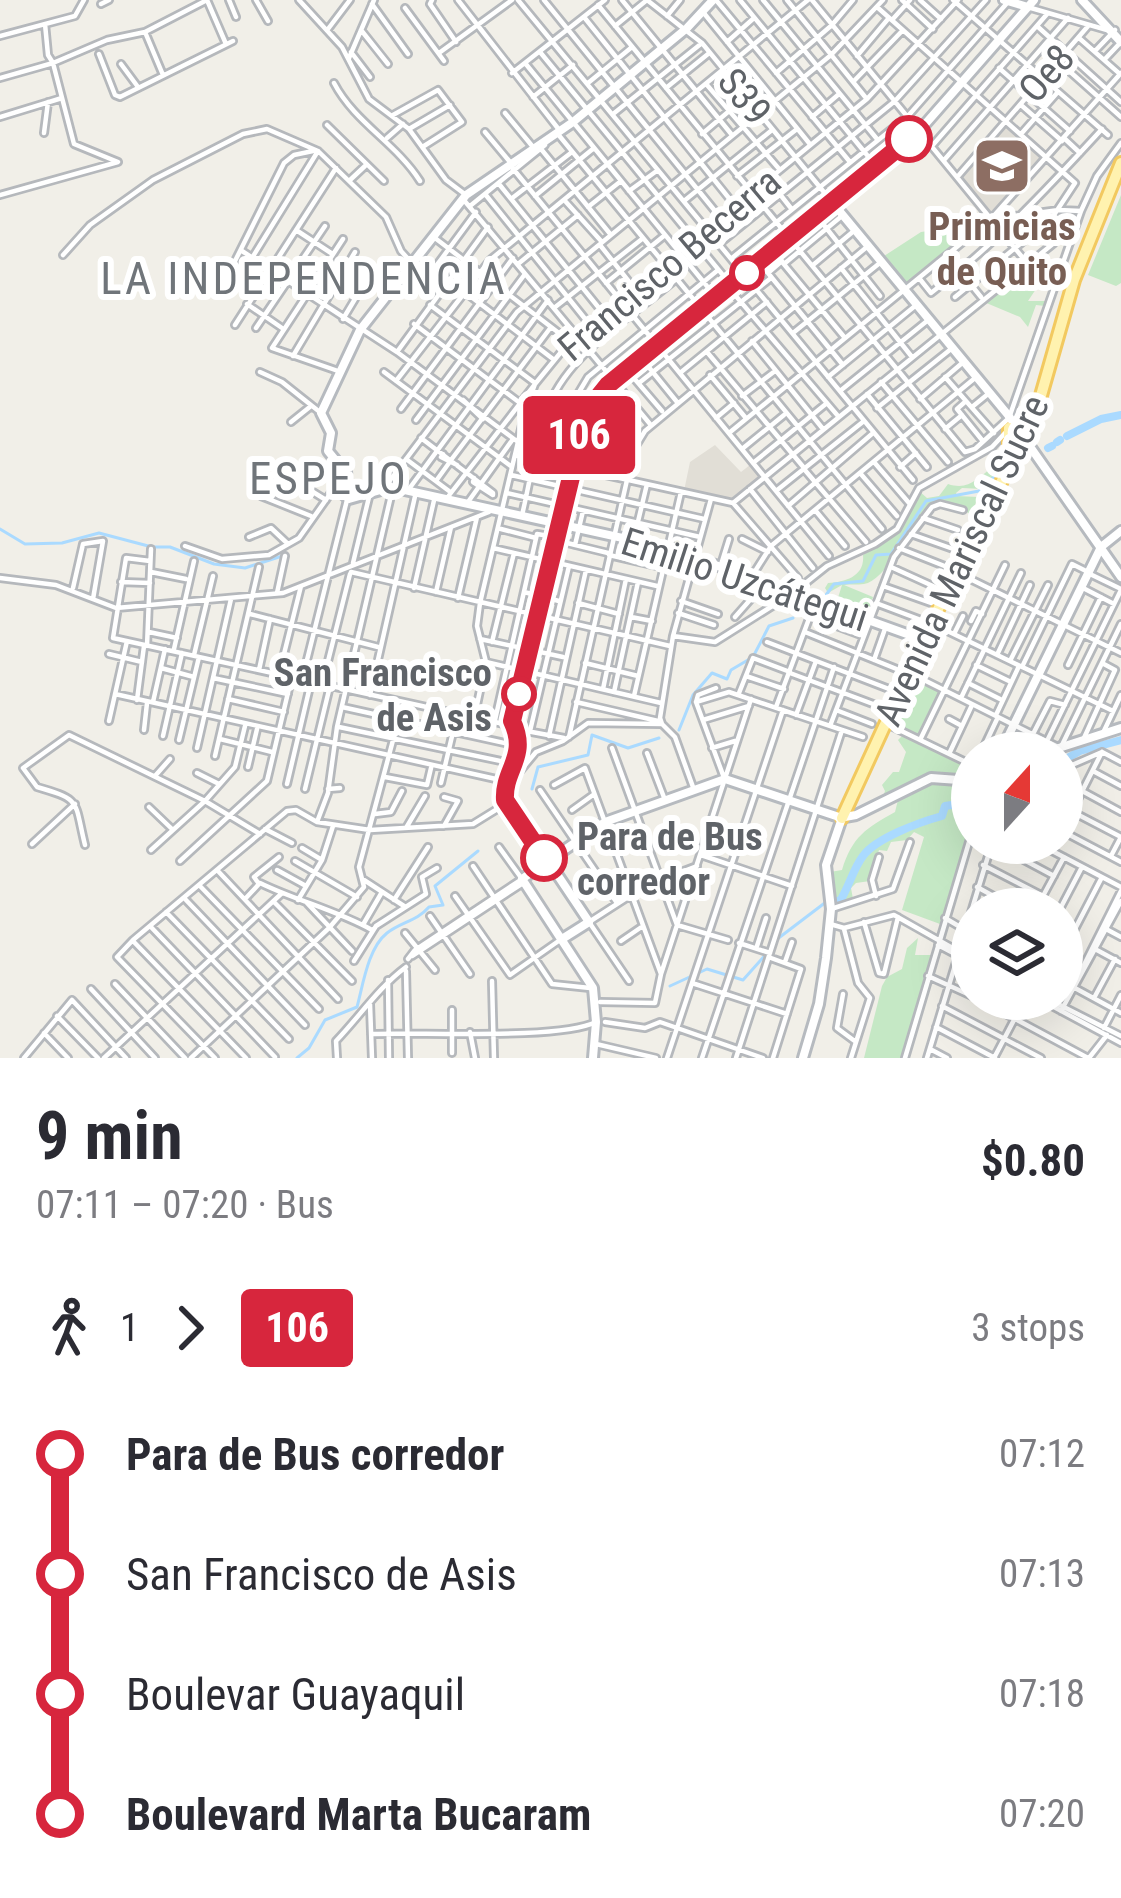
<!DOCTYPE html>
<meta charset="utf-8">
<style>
:root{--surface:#fff;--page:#f7f7f7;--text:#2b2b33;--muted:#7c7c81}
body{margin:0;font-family:"Roboto Condensed",sans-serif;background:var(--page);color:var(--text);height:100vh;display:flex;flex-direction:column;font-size:45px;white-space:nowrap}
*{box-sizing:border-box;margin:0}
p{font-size:39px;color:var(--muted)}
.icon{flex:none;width:66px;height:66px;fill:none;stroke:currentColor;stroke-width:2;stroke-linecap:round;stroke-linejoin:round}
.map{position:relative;height:1058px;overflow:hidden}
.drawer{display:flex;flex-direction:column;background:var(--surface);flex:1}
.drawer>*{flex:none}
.badge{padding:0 24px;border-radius:9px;font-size:42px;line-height:78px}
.needle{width:78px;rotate:21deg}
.tools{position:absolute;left:951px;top:732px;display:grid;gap:24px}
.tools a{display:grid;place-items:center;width:132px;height:132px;border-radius:50%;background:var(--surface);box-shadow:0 12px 48px #0002;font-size:60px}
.map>.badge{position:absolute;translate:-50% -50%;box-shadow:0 0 0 6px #fff}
.legs{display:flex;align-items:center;gap:18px;height:132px;padding:0 36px;font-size:39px}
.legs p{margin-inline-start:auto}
.head{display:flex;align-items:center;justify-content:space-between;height:204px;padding:0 36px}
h1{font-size:66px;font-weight:700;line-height:90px}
ul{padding:0 36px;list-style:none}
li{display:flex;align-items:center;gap:42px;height:120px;font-size:45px}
li i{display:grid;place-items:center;width:18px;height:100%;margin:0 15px;background:currentColor}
li i::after{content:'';width:30px;height:30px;margin:-15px;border:9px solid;border-radius:50%;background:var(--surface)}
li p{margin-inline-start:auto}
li:first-child i{background:linear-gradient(#0000 50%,currentColor 0)}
li:last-child i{background:linear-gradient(currentColor 50%,#0000 0)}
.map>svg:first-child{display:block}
.education{fill:#e1ded6}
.green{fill:#c5e8c5}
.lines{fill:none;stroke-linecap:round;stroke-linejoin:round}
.stream{stroke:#aadaff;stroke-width:3}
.river{stroke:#aadaff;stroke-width:8}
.street-casing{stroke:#b5b8bc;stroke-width:10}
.secondary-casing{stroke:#b6babf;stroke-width:14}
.primary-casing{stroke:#f2c960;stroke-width:16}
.street{stroke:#fff;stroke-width:4.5}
.secondary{stroke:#fff;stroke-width:8}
.primary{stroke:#fff2af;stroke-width:10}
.line-1-casing{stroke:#fff;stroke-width:27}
.line-1{stroke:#d7263d;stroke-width:18}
.stop-1-dot{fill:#fff;stroke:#d7263d;stroke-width:6}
.labels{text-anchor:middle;stroke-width:12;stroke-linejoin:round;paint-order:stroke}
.street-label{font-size:39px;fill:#5f6368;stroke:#fff}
.education-label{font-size:39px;font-weight:bold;fill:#785e54;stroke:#fff}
.stop-label{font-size:39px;font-weight:bold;fill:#5f6368;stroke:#fff;text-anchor:end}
.quarter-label{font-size:45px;letter-spacing:3px;fill:#70757a;stroke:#fff}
</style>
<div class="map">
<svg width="1121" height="1058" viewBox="0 0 1121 1058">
<rect width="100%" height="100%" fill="#f1efe8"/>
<path class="education" d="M1005,123l39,33 -53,58 -32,-37z
M715,445l26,27 9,-7 10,12 -33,24 -43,-10 6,-29z"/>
<path class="green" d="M1121,195v88l-5,3 -28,-11z
M981,224l-77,62 -23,-28 40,-26z
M1028,265l14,15 -14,21h19l-2,5 -9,-1 -8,22 -8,-10 -36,-15z
M993,467l8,1 -18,21 -21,-1 -6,5 1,3 21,1 -7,18 -15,-11 -22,-1c-20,17 -47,78 -70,81 -7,1 -13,0 -20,1l29,12 -6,18 -31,-11 6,-19 -14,8 -3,-5 3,-5c18,-1 37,-7 35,-28l26,-15 30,-49 8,7 12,-2 9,-12c21,7 29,-6 45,-17z
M915,678l26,12 -22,47 -27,-12z
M902,736l70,33v11l-43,-3 -47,22 3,-8 -3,-6 11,-13h6l7,-20 -8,-12z
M935,781l37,6v36l-32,101 -38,-14 22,-73 -10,-5 -7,8 -16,2 -4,9 -8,-1 -9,31 -14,2 -5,5 2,11 -12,4 -4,-6 -3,2 -4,-27 12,-2c10,-33 24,-42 53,-58l4,-16z
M918,938l-3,17h17l-28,103h-40l18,-72 5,-9 15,-8 5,-21z"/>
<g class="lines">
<path class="stream" d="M0,529l25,15 37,-1 37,-10 53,14h18l44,17 31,4 37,-12
M826,595l8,-11 29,-3 13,-26 15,-1 35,-53 53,-10 17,-16
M679,730l14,-35 19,-22 15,6 4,-9 22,-13 16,-31 24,-8
M532,789l6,-22 50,-12 4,-20 36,13 31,-10
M776,940l50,-38
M670,986l37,-17 36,11 25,-28
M297,1058l12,-10 16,-28 32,-13c6,-22 11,-59 30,-74 14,-11 30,-12 42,-26l14,-2 -8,-19 43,-35"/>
<path class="river" d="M1067,436l34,-17 20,-4
M1057,442l3,-2
M1048,448l4,-2
M1062,761l18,-10 41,-11
M834,901h6c9,-14 13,-32 23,-45 13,-18 57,-34 79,-40l3,-10 27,-4"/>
<g class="street-casing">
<path id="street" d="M207,0l19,44
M229,0l7,17
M256,0l12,21
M299,0l43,47 27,52 40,30 37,51 20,15
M432,0l-2,4 26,38
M458,0l102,131
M518,0l395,480
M544,0l184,227
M622,0l110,135
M647,0l55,43 130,159
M716,0l134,162
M740,0l136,166
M763,0l114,139
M787,0l79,98
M812,0l215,263
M902,0l31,29
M920,0l21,19
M953,0l155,135
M101,4l8,-4
M372,4l36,50
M598,5l367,447 10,-3 34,-31 72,-207 16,-35 24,-33
M877,7l198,176 -23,35 -97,79
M405,8l39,53
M1031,8l76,22
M703,12l106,131
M667,16l13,-16
M584,17l152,190
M892,20l18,-20
M45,24l3,31 5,8 54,-23 38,-8 62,-32
M615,26l32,-26
M1037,26l84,76
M328,29l22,-29
M361,30l27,34
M145,32l18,43
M0,36l75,-20 9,-16
M1079,38l41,36
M727,42l27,-24
M1095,51l20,-21
M351,52l19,25
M540,52l191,233
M439,53l73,-53
M99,54l16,41 5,2 113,-56
M857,56l31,-37
M349,58l25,-58
M1105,59l16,-17
M1058,61l63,56
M525,63l190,233
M121,64l17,23
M999,68l71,63
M512,73l93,-73
M776,73l56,-48 21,-25
M0,78l53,-15 21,81 44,18 -118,33
M853,82l50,-52
M334,83c21,40 62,60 86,98
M588,83l44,-36
M707,85l73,85
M666,88l42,-34
M533,97l40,-32
M1021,105l41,36
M505,113l28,34
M613,114l89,-71
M393,115l45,-25 24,32 -38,24
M0,117l62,-19
M812,117l27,-23
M327,125l57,56
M409,129l41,-24
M485,132l25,30
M44,133l4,-31
M557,133l325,396
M702,134l59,-50
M1021,134l36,-41
M387,138l16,-14
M1064,138l16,15
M932,146l116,-133
M541,149l70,86
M945,159l123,-141
M510,165l319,391
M959,175l130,-150
M737,176l60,-47
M768,179l22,28
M349,181l16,-15
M499,184l104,129
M629,191l29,-21
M485,194l105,131
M535,196l59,-48
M463,199l187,225
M511,199l61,-47
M684,201l88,-71
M566,202l36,40
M470,206l75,-61
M588,207l33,-26
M816,215l64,81
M992,219l67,-9 22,1
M296,230l35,23
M435,238l133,102
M719,244l176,-143 91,-101
M600,245l34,43
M242,251l155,101 121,90
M773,251l72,87
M63,255l27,-30 63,-45 90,-46 24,-5 51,22 68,66 15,34 9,10
M947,255l34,42
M252,258l66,-107
M420,258l133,101
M732,258l176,-142 100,-114
M782,261l-14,12 75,92
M518,264l60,-49
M784,264l59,-49
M813,265l42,-35
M841,268l71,89
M919,278l12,15c67,-51 115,-103 171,-164
M606,283l59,-48
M223,285l61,-122 10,-8 19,-4
M420,288l56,-76
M729,288l109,128
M247,304l35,24
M430,305l105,78
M554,308l88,-69
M343,319l12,-20
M414,324l106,79
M235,325l101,-157
M256,328l69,-102
M793,333l88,-71
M752,341l71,88
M397,352l91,-125
M707,352l98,117
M293,356l62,-104
M643,360l34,42
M627,370l35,41
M338,371l-66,-23 71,-109
M260,372l22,10 39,31
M384,372l128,95
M680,373l87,-71
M710,375l35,42
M828,377l87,-71
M945,377l49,56
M396,381l94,-121 318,-260
M881,382l67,80
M639,383l132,-105
M840,391l87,-70
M867,394l60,73
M742,396l33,-25
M920,399l41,-35
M463,400l20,19
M966,401l-9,8 25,31
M972,407l16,-13
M877,408l74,-59
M401,409l112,-151
M716,418l18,-15
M416,420l109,-146
M291,422l20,-16
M523,425l111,24
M945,429l17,-14
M729,433l262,-214 130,-146
M421,438l72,55v2l-20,-13 1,-4
M742,449l42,-34
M443,454l-2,3 16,8
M515,455l218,48 65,75
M406,459l43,32
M451,460l100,-133
M874,462l35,41
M552,463l14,-49 22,-37 130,-107
M753,463l74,-60
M900,467l16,-14
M590,469l12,-47 23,-28
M804,469l62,73
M860,473l37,43
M511,475l193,44
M436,481l13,-18
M305,487l21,13
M385,487l132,-175 314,-257 52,-55
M409,489l139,-189
M750,489l63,79
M776,491l88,-70
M507,493l193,44
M261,496l50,20
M447,498l88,-114
M468,502l45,-63
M733,503l321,-260
M788,506l85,-73
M815,510l30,36
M522,515c9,-36 13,-76 27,-110 22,-54 84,-89 126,-125
M923,518l35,12
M501,529l35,9
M911,534l45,16
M249,537l22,-9 17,16
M742,539l26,13
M555,540l53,13
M575,545l8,-34
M185,546l37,13 47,-4 30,-17 36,-51
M493,548l164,38
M899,548l48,19
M609,555l53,12
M629,559l18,-75
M150,561l-24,-3 -13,80 400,88
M353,563l17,-70
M891,567l55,25
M720,568l9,-29
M151,572l35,7
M351,572l319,74
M956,572l165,81
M1092,575l27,13
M752,576l19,-30 204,-168
M0,578l56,7 60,23 167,-15 206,-81
M121,582l29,1
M883,586l48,17
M73,588l10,-44 20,-3 -10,58
M414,588l21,-92
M1085,589l29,15
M436,592l15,-65
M524,592l35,9
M277,593l8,-37
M458,598l19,-81
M681,601l37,13
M578,603l41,11
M876,603l45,17
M678,613l36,12
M250,614l128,33
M810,616l51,19
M631,617l21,4
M735,617l30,-34
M971,621l5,-10 6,3
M937,626l100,48
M149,632l28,6
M805,632l94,38
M954,634l9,-18
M673,636l42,6 78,-49 34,-27 48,-22 22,-15 22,-41 73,-41 13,-14
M480,639l83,18
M492,642l22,-89
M767,642l122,47
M147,646l4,-97
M174,649l20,-88
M109,654l33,8
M194,655l19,-79
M997,655l33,-70
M874,660l12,-34
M1010,661l38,-76
M486,662l175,41
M585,663l53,13
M976,665l33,16
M1068,665l33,-68
M1022,667l50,-103 16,8
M161,668l33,9
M259,670l11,-51
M790,673l83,31
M279,674l22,-88
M914,675l144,72
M746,676l38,13
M1041,676l72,35
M213,678l75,16
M302,680l45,-180
M968,683l32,16
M322,685l28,-111
M603,689l23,-110
M614,692l24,-110
M739,693l14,-35 37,14
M115,694l381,85
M370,695l46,-203
M634,696l47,-204
M961,698l60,-125
M228,699l56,13
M137,700l7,-54
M153,702l12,-53
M576,702l82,19
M696,702l33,-10 134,45
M696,702l27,73
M696,702l2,-7 18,-7
M342,707l176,39
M776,707l40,-107
M836,710l36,14
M796,715l20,-54
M996,715l23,-49
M474,719l12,-57 -9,-36 3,-23 46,-195 9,-24 35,-43 297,-242 91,-99
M949,719l13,7
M495,720l42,-186 18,3
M703,720l46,-14
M109,721l18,-80
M662,724l-2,-6 13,-82 38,-137
M662,724l13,13 18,50
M889,725l83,40
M830,726l64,-169 38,-50 8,-3 23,6
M339,727l176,37
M516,729l48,9
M144,730l3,-27
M530,731l39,-165
M1103,733l18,-38
M1033,734l17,-33 15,4
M163,736l19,-83
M549,736l37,-166
M569,737l65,-288 11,-18 223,-185
M1084,738l31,-68 -13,-7
M220,739l52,13
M179,740l20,-83
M920,740l85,-175
M1047,741l74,-151
M1062,745l59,-121
M197,748l34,-149
M612,748l65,177 51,15
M712,748l23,-7
M1102,752l19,10
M647,753l18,47
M981,753l17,-36
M949,754l23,-49
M215,756l44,-189
M248,767l9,-38
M1093,771l28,15
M197,773l22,11
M155,776l15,-17
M385,777l42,8 4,-17
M511,782l25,-30 27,-11 25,-18 74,1
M441,783l16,-68
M287,784l24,-102
M1062,784l10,-19 30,-13
M554,785l31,-17 76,206 90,-275
M305,789l25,-103
M328,789l12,-1
M540,790l77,113
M1084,792l37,20
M149,807l24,23
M572,810l21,-15
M1073,812l48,25
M375,814l16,-2 11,-21
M317,822l11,-29 9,-66 56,-240
M444,826l14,-25 -14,-4
M406,828l19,-32
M265,829l27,14
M1062,831l40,-79
M1062,831l59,31
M1037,843l84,44
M32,844l43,-40
M85,845c-11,-45 -3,-45 -48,-58l-14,-19 46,-33 136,66 55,33
M302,848l20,12
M151,850l54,-49 30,-34 10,-41
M701,855l91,31
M1111,856l10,-19
M180,861l87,-80 24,-101
M295,861l62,36
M983,865l60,31
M473,866l79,118 38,4
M217,870l121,129
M277,870l29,16
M364,880l40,26
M260,883c37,18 76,27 112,47
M199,885l120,124
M977,887l40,22
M455,896l55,79 50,-35
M876,896l-4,-16 7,-23
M245,899l14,-15 -5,-7 25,-20
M186,900l119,125
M298,900l24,-40 11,-34
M394,900l34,-53
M274,902l78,79
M307,903l45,48
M831,909l62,-20 17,-47
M1036,909l28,-52
M1060,909l22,-42
M166,912l123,127
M430,916l40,58
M945,918l27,16
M864,922l15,51
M364,923l18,-31
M830,924l14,4 50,-13 78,44
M150,926l125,131
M844,929l14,54 12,15 -19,60
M1106,929l15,8
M405,933l30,37
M133,941l113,117
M621,941l22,-15
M739,943l31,10
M938,945l34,18
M757,946l9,-28
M1095,949l26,14
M1062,954l39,-75
M412,956l111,-73
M771,958l30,11 -28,89
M408,959l7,-9 107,-71 -23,-32
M354,961l22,-35 50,-32 -4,-17 15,-9
M785,962l7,-20
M406,971l2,87
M879,973l5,1 14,-57
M928,976l44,20
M388,980l1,78
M492,981l2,77
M629,981l-40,-59 56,-36 52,-20
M1062,981l59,32
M692,983l95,31
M115,984l70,74
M1073,987l48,-96
M91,989l64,69
M843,994l-6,34 19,14
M1094,998l21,-39
M978,999l110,59
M1039,999l82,44
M1048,999l73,37
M600,1002l55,1 6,-29
M370,1004l2,54
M942,1006l99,52
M452,1010v43
M1061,1011l60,-110
M57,1016l41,42
M605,1022l40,6 15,-6 103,36
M936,1027l59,31
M1104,1028l17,-33
M470,1032l5,26
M44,1033l24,25
M371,1034c49,-2 189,6 225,-12
M596,1044l60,14
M930,1049l17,9
M24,1058l48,-58 54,58
M104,1058l177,-164
M191,1058l138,-130 35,-41 -5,-20 44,-164
M215,1058l-98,-101 16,-17 154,-129 9,-1 21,12 53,8 103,-6 34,-21
M337,1058l-1,-17c24,-25 42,-53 70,-74
M667,1058l116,-348
M702,1058l132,-391
M736,1058l106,-328
M905,1058l67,-226
M927,1058l65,-215 62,33
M994,1058l31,-59
M1089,1058l18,-23"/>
</g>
<g class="secondary-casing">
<path id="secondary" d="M713,0l-26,28 -114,94 -107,73 -106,135 -39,83 10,20 -3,18 18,22 -11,14 14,12 42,-12 277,61 261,94
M1004,0l24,7
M1082,0l39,42
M832,202l176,213 113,162
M1000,753l101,-206 20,-16
M1043,753l78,-25
M839,818l17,-3 75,-37 41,3
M562,939l27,-17 -85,-127 16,-48 -7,-26 74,-310 21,-26 312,-255 114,-130
M593,1058l3,-36 -3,-34 -71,-109 83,-57 120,-43 117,39
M803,1058l16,-54 7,-46 5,-49 -5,-44 16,-47"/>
</g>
<g class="primary-casing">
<path id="primary" d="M1002,469l7,-22v-19
M842,818l104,-226 90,-179 38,-133 47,-117"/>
</g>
<use href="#street" class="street"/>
<use href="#secondary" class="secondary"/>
<use href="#primary" class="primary"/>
</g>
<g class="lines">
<g class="line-1-casing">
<path id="line-1" d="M544,858l-39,-58c-2,-31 24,-43 7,-79l75,-310 21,-26 301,-246"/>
</g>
<use href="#line-1" class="line-1"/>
</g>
<defs>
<g id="university-square" transform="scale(3)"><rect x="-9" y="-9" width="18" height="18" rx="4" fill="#8d6e63" stroke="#fff"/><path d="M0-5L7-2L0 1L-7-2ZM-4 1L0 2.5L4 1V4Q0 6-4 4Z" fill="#fff"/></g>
</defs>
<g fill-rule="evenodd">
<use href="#university-square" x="1002" y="166"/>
</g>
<g class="stop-1-dot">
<circle cx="909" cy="139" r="21"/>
<circle cx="747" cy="273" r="15"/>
<circle cx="519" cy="694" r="15"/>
<circle cx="544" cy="858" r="21"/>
</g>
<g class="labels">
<g class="street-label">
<text transform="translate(1046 73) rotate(-49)" y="14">Oe8</text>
<text transform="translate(745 96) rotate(51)" y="14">S39</text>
<text transform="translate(669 264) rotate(-40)" y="14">Francisco Becerra</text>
<text transform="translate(961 560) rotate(-65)" y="14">Avenida Mariscal Sucre</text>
<text transform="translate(745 579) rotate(18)" y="14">Emilio Uzcátegui</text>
</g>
<g class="education-label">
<text x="1002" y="240">Primicias<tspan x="1002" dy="45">de Quito</tspan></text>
</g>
<g class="stop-label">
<text x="492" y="686">San Francisco<tspan x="492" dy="45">de Asis</tspan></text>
<text x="577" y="850" text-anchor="start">Para de Bus<tspan x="577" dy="45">corredor</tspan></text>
</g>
<g class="quarter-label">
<text x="304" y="294">LA INDEPENDENCIA</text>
<text x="329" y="494">ESPEJO</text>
</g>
</g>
</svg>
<div class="tools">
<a><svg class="needle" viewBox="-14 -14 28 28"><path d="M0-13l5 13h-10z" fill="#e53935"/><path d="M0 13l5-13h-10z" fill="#7c7c81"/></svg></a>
<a><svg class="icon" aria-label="layers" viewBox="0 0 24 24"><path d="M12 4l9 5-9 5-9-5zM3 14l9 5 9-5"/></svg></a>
</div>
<b class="badge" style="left:579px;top:435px;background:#d7263d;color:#fff">106</b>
</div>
<section class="drawer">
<div class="head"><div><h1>9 min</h1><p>07:11 – 07:20 · Bus</p></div><b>$0.80</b></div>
<div class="legs"><svg class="icon" aria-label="walk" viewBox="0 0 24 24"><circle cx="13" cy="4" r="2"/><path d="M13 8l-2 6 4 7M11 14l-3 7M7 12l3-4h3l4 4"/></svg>1<svg class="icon" aria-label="forward" viewBox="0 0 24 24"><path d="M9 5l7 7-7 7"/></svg><b class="badge" style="background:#d7263d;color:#fff">106</b><p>3 stops</p></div>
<ul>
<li><i style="color:#d7263d"></i><b>Para de Bus corredor</b><p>07:12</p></li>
<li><i style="color:#d7263d"></i><span>San Francisco de Asis</span><p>07:13</p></li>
<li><i style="color:#d7263d"></i><span>Boulevar Guayaquil</span><p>07:18</p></li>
<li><i style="color:#d7263d"></i><b>Boulevard Marta Bucaram</b><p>07:20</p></li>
</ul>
</section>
